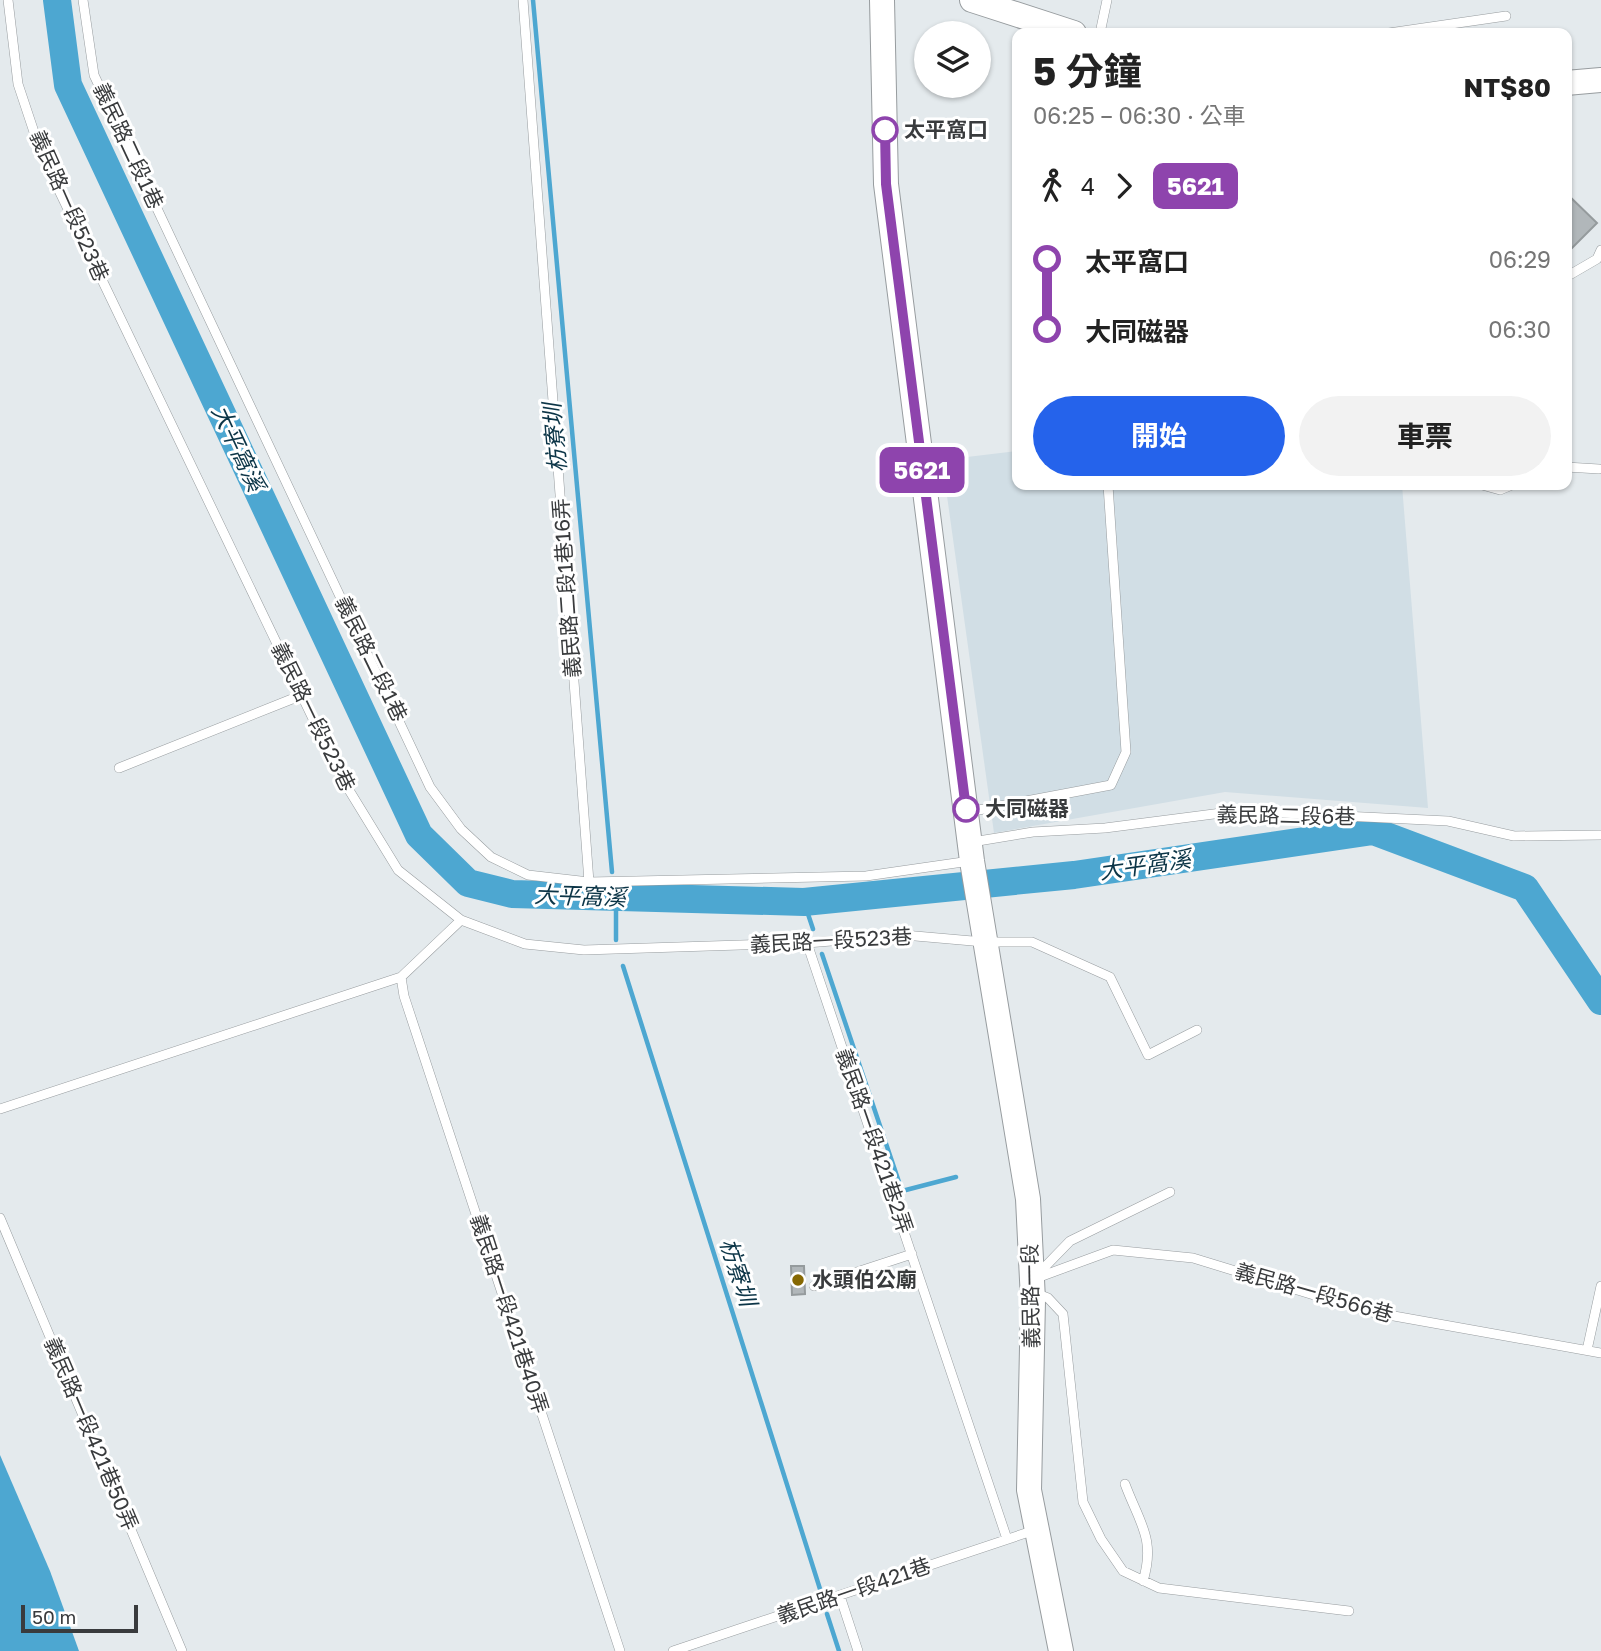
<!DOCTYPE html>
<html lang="zh-TW">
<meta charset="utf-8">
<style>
:root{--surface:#fff;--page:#f2f2f2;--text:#222;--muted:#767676;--accent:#2563eb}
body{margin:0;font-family:"Golos Text","Noto Sans TC",sans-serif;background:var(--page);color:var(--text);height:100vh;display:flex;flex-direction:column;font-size:26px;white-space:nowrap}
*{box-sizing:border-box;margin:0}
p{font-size:23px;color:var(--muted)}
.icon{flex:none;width:38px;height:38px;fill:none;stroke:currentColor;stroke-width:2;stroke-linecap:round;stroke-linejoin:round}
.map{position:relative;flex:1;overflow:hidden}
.sheet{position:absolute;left:1012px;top:28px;width:560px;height:462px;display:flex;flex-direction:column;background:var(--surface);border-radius:14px;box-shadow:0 2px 5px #0004}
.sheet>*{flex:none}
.badge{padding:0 14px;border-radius:10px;font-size:24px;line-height:46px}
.fabs{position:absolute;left:914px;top:21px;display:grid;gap:14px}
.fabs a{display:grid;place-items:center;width:77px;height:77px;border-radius:50%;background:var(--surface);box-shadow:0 2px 5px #0004;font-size:35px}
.scale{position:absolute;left:21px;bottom:18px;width:117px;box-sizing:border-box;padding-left:7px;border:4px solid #393b3d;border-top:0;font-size:19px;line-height:24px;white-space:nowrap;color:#393b3d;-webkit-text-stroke:5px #fff;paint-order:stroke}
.map>.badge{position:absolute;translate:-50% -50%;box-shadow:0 0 0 4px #fff}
.legs{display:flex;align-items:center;gap:10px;height:77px;padding:0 21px;font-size:23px}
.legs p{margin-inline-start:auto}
.headline{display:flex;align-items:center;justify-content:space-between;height:119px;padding:0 21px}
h1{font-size:38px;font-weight:700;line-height:52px}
.cta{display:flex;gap:14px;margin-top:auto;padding:14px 21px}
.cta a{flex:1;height:80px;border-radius:42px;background:var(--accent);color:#fff;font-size:28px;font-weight:700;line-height:80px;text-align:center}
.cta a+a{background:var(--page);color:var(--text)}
ul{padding:0 21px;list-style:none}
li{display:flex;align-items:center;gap:24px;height:70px;font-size:26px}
li i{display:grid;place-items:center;width:10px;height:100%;margin:0 9px;background:currentColor}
li i::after{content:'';width:18px;height:18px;margin:-9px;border:5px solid;border-radius:50%;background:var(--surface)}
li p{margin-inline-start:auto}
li:first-child i{background:linear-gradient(#0000 50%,currentColor 0)}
li:last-child i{background:linear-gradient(currentColor 50%,#0000 0)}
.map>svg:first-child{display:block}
.built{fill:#d1dee5}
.water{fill:#4da7d1}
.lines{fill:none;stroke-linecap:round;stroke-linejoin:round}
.stream{stroke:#4da7d1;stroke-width:4.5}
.river{stroke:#4da7d1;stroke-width:28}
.building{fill:#b1b7ba;stroke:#959b9d;stroke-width:2}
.lane-casing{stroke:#979c9f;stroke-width:10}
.secondary-casing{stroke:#979c9f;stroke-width:26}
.lane{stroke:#fff;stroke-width:9}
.secondary{stroke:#fff;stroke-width:24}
.line-1-casing{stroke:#fff;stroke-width:16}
.line-1{stroke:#8e44ad;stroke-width:10}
.stop-1-dot{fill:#fff;stroke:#8e44ad;stroke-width:3.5}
.poi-dot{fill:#866802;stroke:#fff;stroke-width:2.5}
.labels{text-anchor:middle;stroke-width:6;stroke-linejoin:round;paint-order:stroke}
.stop-label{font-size:21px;font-weight:bold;fill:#393b3d;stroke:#fff;text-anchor:start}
.street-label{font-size:21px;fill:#393b3d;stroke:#fff}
.poi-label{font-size:21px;font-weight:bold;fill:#393b3d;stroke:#fff;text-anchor:start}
.water-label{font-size:23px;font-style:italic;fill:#0c3547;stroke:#fff}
</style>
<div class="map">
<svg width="1601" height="1651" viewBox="0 0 1601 1651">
<rect width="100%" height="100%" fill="#e4eaed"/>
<path class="built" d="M1017,451v34h385l26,323 -203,-16 -231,41 -52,-373z"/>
<path class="water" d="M0,1455l50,116 29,80h-79z"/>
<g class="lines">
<path class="stream" d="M533,0l79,872
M616,897v43
M804,902l9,27
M822,954l80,237 54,-14
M623,966l197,623
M827,1614l12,37"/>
<path class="river" d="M57,0l11,85 351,750 49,48 44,11 292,8 270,-27 299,-44 152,57 76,113"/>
</g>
<path class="building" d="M1566,193l31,30 -31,31z
M791,1266h13l1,28 -13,1z"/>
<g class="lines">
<g class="lane-casing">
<path id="lane" d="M8,0l10,84 23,69 300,624 57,93 63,50 64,24 59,6 223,-7 97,-8 80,7h48l78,35 38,78 49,-25
M83,0l11,75 336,712 31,42 30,28 37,18 61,7 277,-6 104,-15
M523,0l66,882
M1100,33l7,-33
M1389,33l117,-17
M1566,277l31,-18 4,-9
M1566,467l33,2
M1482,485l18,5 12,-5
M119,768l183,-73
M968,812l143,-27 15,-33 -18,-267
M972,842l61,-10 72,-4 132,-17 211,10 66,15 87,-1
M807,943l200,596
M401,977l3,19 216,655
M0,1109l401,-132 60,-57
M0,1218l182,433
M1036,1276l34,-35 100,-49
M1034,1279l79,-29 80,8 173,53 235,42
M814,1286l98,-32
M1035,1293l13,5 15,16 20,188 18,37 22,32 36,17 190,23
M1587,1350l14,-64
M1125,1484c14,38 31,55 18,97
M840,1596l18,55
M673,1651l362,-121"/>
</g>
<g class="secondary-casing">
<path id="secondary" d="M882,0l4,184 86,677 56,338 5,101 -4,190 32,161
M972,0l102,33
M1566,83l35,-3"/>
</g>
<use href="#lane" class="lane"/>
<use href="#secondary" class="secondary"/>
</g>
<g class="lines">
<g class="line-1-casing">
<path id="line-1" d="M885,130l1,54 80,625"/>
</g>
<use href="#line-1" class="line-1"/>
</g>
<g class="stop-1-dot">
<circle cx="885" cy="130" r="12"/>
<circle cx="966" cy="809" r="12"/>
</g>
<circle class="poi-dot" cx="798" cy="1280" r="7"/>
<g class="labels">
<g class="stop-label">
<text x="904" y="137">太平窩口</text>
<text x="985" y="816">大同磁器</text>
</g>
<g class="street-label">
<text transform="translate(128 146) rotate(65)" y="7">義民路二段1巷</text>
<text transform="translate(69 206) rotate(66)" y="7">義民路一段523巷</text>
<text transform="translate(567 588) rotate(-94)" y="7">義民路二段1巷16弄</text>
<text transform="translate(371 659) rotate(64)" y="7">義民路二段1巷</text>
<text transform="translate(313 717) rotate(64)" y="7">義民路一段523巷</text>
<text transform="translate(1286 816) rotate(1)" y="7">義民路二段6巷</text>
<text transform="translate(831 941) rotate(-3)" y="7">義民路一段523巷</text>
<text transform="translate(874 1141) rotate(71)" y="7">義民路一段421巷2弄</text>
<text transform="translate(1314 1293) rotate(16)" y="7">義民路一段566巷</text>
<text transform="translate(1031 1296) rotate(-91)" y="7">義民路一段</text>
<text transform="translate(509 1314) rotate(72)" y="7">義民路一段421巷40弄</text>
<text transform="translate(91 1434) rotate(67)" y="7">義民路一段421巷50弄</text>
<text transform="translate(854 1591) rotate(-19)" y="7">義民路一段421巷</text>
</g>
<g class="poi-label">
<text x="812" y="1287">水頭伯公廟</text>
</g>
<g class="water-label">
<text transform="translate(555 438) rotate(-95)" y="8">枋寮圳</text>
<text transform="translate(238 448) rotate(65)" y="8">大平窩溪</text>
<text transform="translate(1145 865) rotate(-8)" y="8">大平窩溪</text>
<text transform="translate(580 896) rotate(2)" y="8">大平窩溪</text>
<text transform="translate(738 1272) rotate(72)" y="8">枋寮圳</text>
</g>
</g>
</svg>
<div class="fabs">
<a><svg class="icon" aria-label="layers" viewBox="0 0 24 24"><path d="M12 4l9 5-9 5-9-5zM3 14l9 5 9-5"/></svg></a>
</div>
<div class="scale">50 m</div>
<b class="badge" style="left:922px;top:470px;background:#8e44ad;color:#fff">5621</b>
<section class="sheet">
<div class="headline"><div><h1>5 分鐘</h1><p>06:25 – 06:30 · 公車</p></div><b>NT$80</b></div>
<div class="legs"><svg class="icon" aria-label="walk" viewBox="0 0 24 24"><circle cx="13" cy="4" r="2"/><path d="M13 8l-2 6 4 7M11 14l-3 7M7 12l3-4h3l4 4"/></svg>4<svg class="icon" aria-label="forward" viewBox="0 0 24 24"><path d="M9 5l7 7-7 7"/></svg><b class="badge" style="background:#8e44ad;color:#fff">5621</b></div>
<ul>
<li><i style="color:#8e44ad"></i><b>太平窩口</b><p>06:29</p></li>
<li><i style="color:#8e44ad"></i><b>大同磁器</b><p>06:30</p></li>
</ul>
<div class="cta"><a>開始</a><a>車票</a></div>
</section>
</div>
